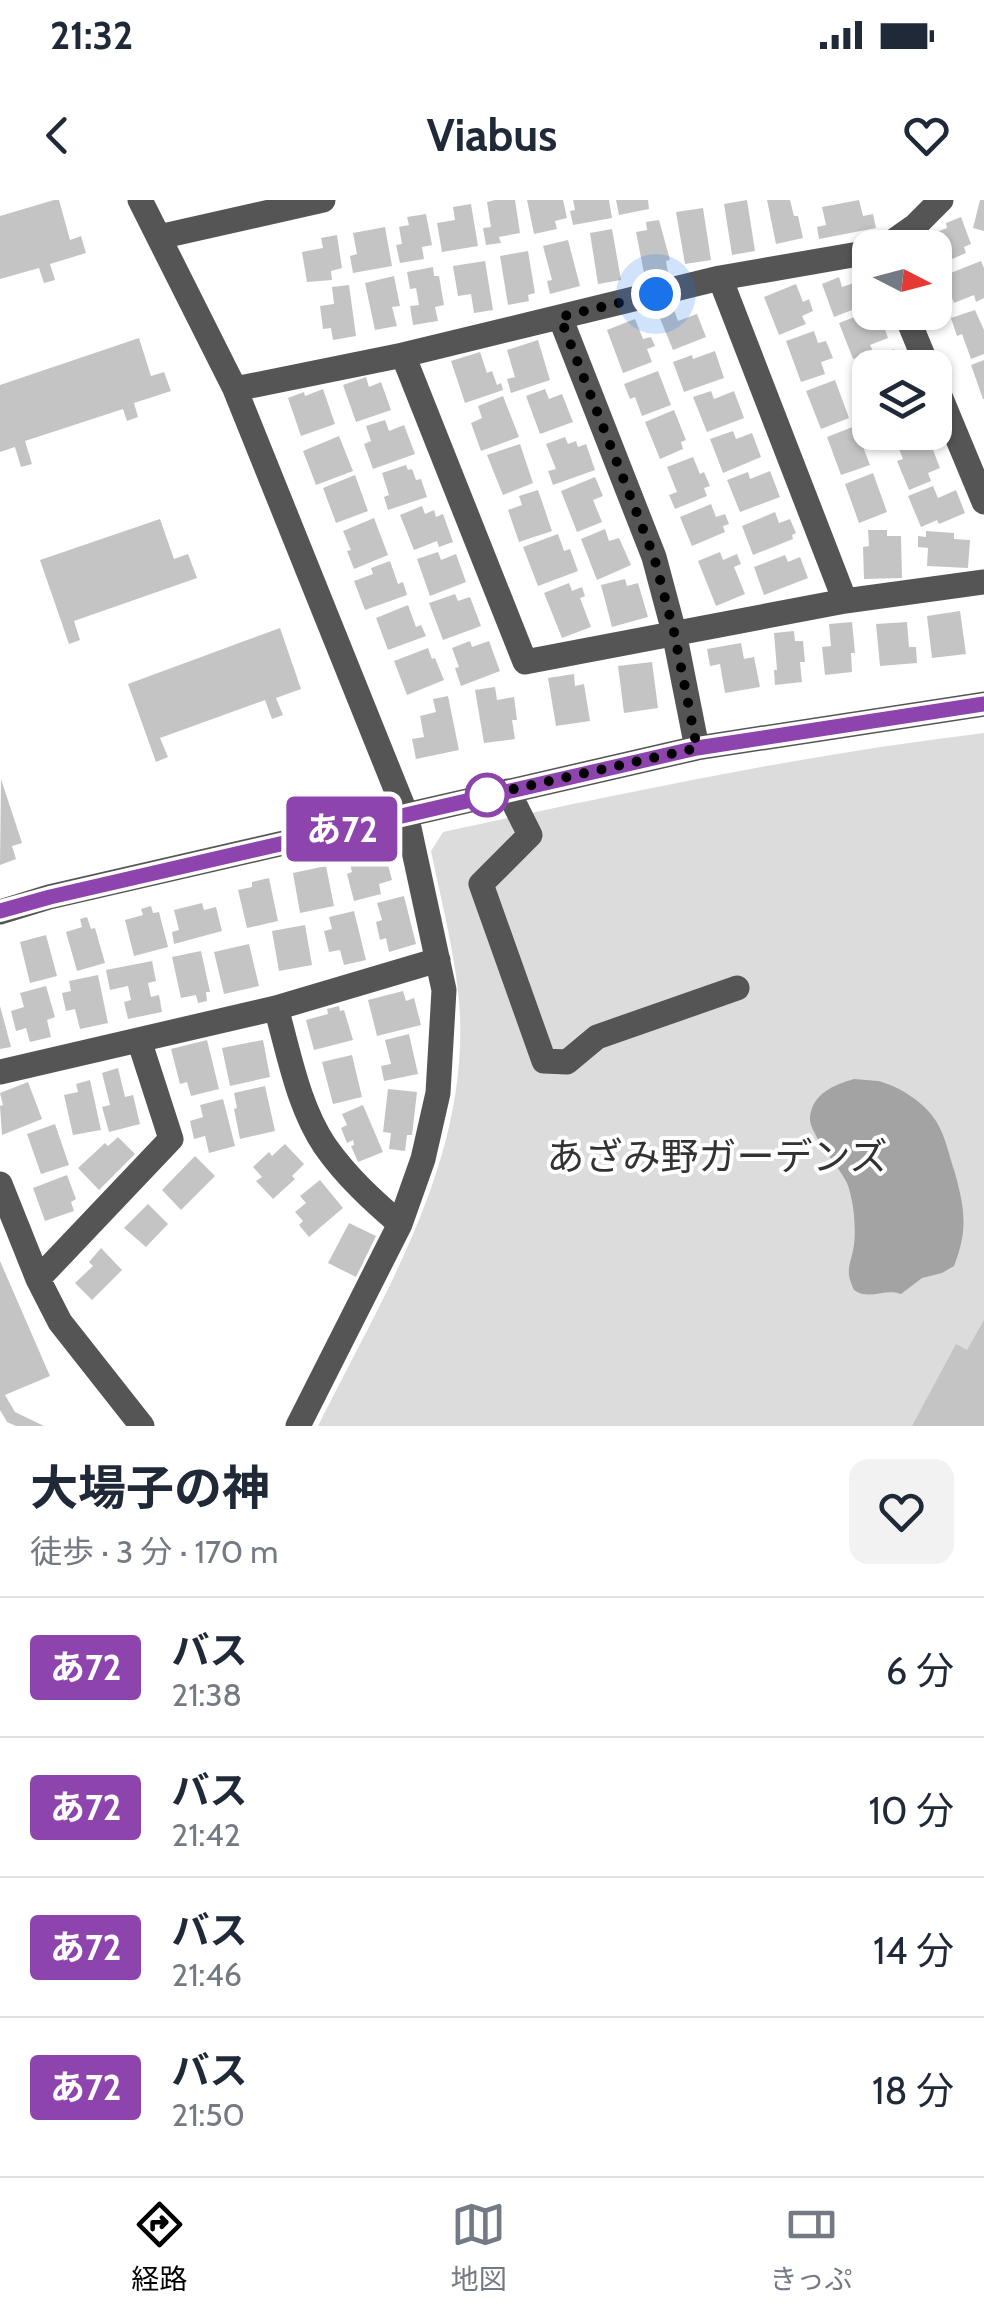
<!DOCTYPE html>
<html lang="ja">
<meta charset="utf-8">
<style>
:root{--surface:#fff;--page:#f2f2f3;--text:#1f2937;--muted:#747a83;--line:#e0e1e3;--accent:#000}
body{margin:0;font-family:Cabin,"Noto Sans JP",sans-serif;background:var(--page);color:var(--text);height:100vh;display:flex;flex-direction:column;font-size:38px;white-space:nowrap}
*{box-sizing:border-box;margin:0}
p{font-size:32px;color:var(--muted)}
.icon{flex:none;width:55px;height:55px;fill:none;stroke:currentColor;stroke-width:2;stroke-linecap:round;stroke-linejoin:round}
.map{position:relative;height:1226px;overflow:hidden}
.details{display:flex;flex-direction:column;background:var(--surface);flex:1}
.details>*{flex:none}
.badge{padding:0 20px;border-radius:8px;font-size:35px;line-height:65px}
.needle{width:65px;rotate:96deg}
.fabs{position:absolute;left:852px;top:30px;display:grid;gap:20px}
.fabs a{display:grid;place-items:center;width:100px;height:100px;border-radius:20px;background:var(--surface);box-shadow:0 2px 8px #0004;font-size:50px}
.you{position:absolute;width:50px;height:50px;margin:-25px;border:8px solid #fff;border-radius:50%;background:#1a73e8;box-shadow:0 0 0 15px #1a73e833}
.map>.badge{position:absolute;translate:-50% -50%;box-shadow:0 0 0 5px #fff}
.round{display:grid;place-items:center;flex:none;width:105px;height:105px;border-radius:20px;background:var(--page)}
.overview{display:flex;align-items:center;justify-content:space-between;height:170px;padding:0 30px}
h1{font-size:48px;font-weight:700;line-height:75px}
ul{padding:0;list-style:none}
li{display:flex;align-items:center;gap:30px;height:140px;padding:0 30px;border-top:2px solid var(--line)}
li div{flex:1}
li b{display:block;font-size:38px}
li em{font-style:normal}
li .badge{min-width:110px;font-weight:700;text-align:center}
.status{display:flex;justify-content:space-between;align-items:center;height:70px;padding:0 50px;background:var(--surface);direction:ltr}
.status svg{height:28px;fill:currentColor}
header{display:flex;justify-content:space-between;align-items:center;height:130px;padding:0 30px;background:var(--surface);font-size:45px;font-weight:700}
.tabs{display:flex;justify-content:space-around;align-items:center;height:140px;border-top:2px solid var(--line);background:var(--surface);font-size:28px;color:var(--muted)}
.tabs a{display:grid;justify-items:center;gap:5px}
.tabs .current{color:var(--accent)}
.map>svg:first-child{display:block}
.green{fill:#dcdcdc}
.water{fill:#a3a3a3}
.building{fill:#c4c4c4}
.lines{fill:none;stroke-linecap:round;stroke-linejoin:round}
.minor{stroke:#555;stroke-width:25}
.line-casing{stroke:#fff;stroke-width:22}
.line{stroke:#8e44ad;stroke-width:15}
.walk{stroke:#000;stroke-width:10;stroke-dasharray:0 18}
.stop-dot{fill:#fff;stroke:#8e44ad;stroke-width:5}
.labels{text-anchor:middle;stroke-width:8;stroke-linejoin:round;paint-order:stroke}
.park-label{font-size:38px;fill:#333;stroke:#fff}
</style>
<div class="status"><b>21:32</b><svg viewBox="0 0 49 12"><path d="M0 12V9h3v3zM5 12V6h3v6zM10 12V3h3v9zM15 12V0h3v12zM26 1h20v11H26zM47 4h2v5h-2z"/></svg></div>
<header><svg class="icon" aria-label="back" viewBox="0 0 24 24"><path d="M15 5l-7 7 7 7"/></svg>Viabus<svg class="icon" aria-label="heart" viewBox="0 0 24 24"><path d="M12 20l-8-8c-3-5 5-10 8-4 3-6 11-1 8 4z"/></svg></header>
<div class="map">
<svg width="984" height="1226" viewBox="0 0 984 1226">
<rect width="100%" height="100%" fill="#fff"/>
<path class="green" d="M984,533v693h-666c65,-131 148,-259 142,-411 -3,-55 -18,-110 -29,-164l12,-19c179,-39 358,-77 541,-99z"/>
<path class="water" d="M854,879c8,1 16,1 24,2 21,5 47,22 58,40 10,16 13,35 19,52 10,37 13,57 -1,93l-12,7 -20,5 -21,16c-18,-6 -31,7 -47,-4 -10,-21 -3,-25 0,-45 2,-18 0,-44 -7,-62 -7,-16 -39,-50 -37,-66 3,-24 24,-32 44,-38z"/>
<path class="building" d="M54,0h5l11,40 11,-4 5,17 -36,11 5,16 -11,3 -5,-15 -39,11v-63z
M495,0h20l5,33 -21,4 2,6 -15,2 -3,-17 8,-1 -4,-25z
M527,0h36l4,18 -12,3 2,8 -23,5z
M573,0h36l3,18 -39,7 -3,-14 5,-1z
M616,0h32l1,9 -30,6z
M747,0l8,51 -23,4 -8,-51z
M767,0h23l4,16h4l5,22 -27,6z
M859,0l4,16 10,-2 3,14 -57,11 -2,-12 9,-2 -4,-18z
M980,0h4v31l-11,-3z
M471,4l7,42 -36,6 -5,-29 18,-3 -2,-13z
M703,8l8,52 -26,4 -9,-52z
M426,14l6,31 -10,2 2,12 -24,4 -4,-18 6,-1 -3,-17 10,-2 -2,-8z
M961,17l10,27 -7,3 2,6 -28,12 -3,-17h-4l-4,-12 20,-8 -1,-5z
M659,20l11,40 -4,1 2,12 -23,5 -9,-46 11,-2 -1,-8z
M385,27l7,39 -39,7 -3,-17 7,-2 -4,-21z
M612,29l9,51 -23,4 -8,-51z
M337,35l5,33 -11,3 1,9 -25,2 -5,-30 21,-4 -2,-10z
M568,40l12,46 -30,8 -3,-13 5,-1 -9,-34z
M528,51l7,42 -7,2 1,6 -21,4 -8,-49z
M485,61l8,49 -19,3 -3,-19 -13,2 -5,-30z
M981,61l3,7v30l-8,4 -2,-7 -20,8 -11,-27z
M433,67l1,9h5l5,29 -9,2 3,14 -25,4 -3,-19 9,-1 -3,-17 -6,1 -3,-17z
M394,76l6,30 -8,1 5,19 -22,4 -10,-47z
M839,77l3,10 21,-7 7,23 -36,14 -12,-33z
M796,84l7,18 6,-3 4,12 -11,5 4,8 -27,11 -15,-38z
M349,85l7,51 -23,4 -2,-12 -8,1 -3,-23 14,-2 -2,-17z
M674,110l4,11 19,-7 9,23 -33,13 -14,-34z
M975,110l9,20v24l-13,5 -9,-25 -5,2 -6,-18z
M870,111l9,1 9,26 -18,7 3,6 -20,8 -14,-36z
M635,119l8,20 8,-2 4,9 -8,3 5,13 -29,11 -16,-43z
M814,131l4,12 8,-2 7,17 -12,4 4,12 -24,8 -15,-41z
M139,138l12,38 13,-4 7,19 -37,12 4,14 -11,4 -4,-12 -98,32 7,23 -11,3 -6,-20 -15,5v-67z
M538,140l12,40 -39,13 -4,-14 8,-2 -8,-27z
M894,149l8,19h-32v25l-12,-28z
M715,151l9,27 -40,14 -11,-30 19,-7 1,4z
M480,152l7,21 5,-2 5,14 4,-2 2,7 -38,13 -14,-42z
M984,160v39h-1l-12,-34z
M658,171l13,34 -29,11 -7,-19 -5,2 -6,-15z
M366,177l3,10 12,-5 10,28 -35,12 -13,-37z
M835,180l14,38 -28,11 -15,-38z
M323,189l12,35 -34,12 -13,-38 16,-6 1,4z
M545,189l4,10 13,-5 11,28 -33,12 -14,-38z
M711,191l3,8 20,-8 10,27 -37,14 -14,-35z
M503,196l16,41 -38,14 -10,-28 11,-5 -4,-12z
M674,210l12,30 -5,2 2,7 -23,10 -15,-37z
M385,220l4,11 15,-6 11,29 -42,15 -9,-25 7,-3 -5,-15z
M855,226l15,39 -29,10 -14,-38z
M733,231l3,8 16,-6 9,24 -38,16 -13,-34z
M883,232h31l-26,12z
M339,236l14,35 -37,14 -13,-34z
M565,237l3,7 8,-3 2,6 8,-3 9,26 -42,15 -5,-14 8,-2 -10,-25z
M928,237l12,31 -12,5 3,8 -22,9 -12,-29 6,-2 -4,-10z
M520,244l13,39 -30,12 -16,-40z
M693,257l7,17 4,-2 6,14 -6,2 3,8 -32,13 -6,-14 8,-3 -10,-25z
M406,265l2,5 4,-1 4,11 5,-1 6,18 -39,13 -4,-13 5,-2 -7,-22z
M770,271l10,26 -40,15 -13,-32 21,-8 2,7z
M873,273l14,39 -28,11 -14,-39z
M355,275l13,36 -32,12 -13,-35z
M595,277l8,19 -10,4 9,22 -25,10 -16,-41z
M933,286l5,12 18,-8 9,23 -26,11 -2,-4 -16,7 -13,-31z
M538,290l14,41 -33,11 -11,-32 14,-5 -3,-9z
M711,304l5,13 9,-3 4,10 -6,2 2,6 -33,14 -12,-29z
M422,306l3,8 9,-4 2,7 7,-3 10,28 -14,5 -2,-6 -23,9 -14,-35z
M775,312l4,11 11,-4 6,14 -4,2 1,4 -40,16 -11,-29z
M374,318l14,37 -34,14 -7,-18 4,-1 -8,-19z
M160,319l14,40 14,-5 9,24 -123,43 6,19 -11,4 -29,-84z
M605,329l4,12 10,-3 12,27 -34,15 -16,-41z
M868,330h19v6h14l1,42 -38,1 -1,-32 6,-1z
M926,331l28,2v6l16,1 -2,28 -41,-2 1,-18 -10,-1v-11l8,1z
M558,334l6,17 6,-2 8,22 -40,15 -15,-39z
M438,352l3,8 15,-6 10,28 -36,14 -13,-37z
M720,352l3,8 14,-6 4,10 -7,3 11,27 -29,12 -18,-45z
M785,355l3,7 12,-5 8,21 -44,17 -10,-28z
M390,361l8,23 5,-2 4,13 -42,15 -11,-29 19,-7 -2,-6z
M625,379l2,7 11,-3 10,34 -36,10 -11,-42z
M569,383l3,8 10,-4 3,9 -5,2 11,29 -29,11 -18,-45z
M455,394l3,7 12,-4 11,29 -38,14 -14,-37z
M408,405l8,22 5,-2 5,11 -38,14 -12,-32z
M960,411l6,43 -34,4 -5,-42z
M852,422l3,31h-4l1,19 -27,3 -3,-28 9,-1 -2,-22z
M907,422l2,25h7l1,16 -37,3 -4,-42z
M280,428l21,61 -25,9 7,17 -11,4 -7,-19 -105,38 8,19 -12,5 -28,-78z
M794,431l1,10h8l2,21h-5l2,20 -27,3 -1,-15h3l-3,-37z
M470,441l2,6 17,-6 11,30 -39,15 -6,-18 4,-1 -7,-19z
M741,443l3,16 10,-2 6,30 -35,6 -5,-29 -10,2 -3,-17z
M428,448l4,11 3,-1 9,22 -37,15 -13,-34z
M652,462l6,46 -34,5 -6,-47z
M574,474l1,12 9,-2 6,37 -34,5 -8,-48z
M495,487l2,13 17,-3 3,23h-5l3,19 -31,4 -9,-53z
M448,496l11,54 -43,9 -4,-20 12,-2 -4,-21 16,-4 -3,-13z
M1,579l21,64 -10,3 4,13 -16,6z
M384,650l8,30 -13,4 2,10 -27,7 -7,-27 5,-2 -3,-13z
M326,666l8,40 -34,7 -7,-40z
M269,678l9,43 -31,7 -9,-38 14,-3v-5z
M404,696l12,48 -27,8 -3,-14 -6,2 -4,-18 6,-2 -5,-17z
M202,703l2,7 12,-3 6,24 -48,13 -2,-12 7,-2 -5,-20z
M151,706l2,7 6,-1 9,35 -34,9 -9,-36 18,-5 -2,-6z
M354,711l12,49 -22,5 -4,-15 -11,2 -5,-21 8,-2 -3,-12z
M87,717l4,12 4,-1 10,35 -28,8 -11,-39 16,-5 -2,-8z
M305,725l7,40 -33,6 -7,-40z
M46,735l11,41 -27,7 -10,-41z
M249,744l10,42 -35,8 -10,-42z
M201,751l9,41h-4l1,9 -9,2 -2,-8 -15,3 -9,-41z
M152,761l4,20 -8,2 3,14 8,-2 3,17 -34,7 -4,-17 7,-2 -3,-14 -18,4 -4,-20z
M98,775l10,48 -28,6 -5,-20 -9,2 -4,-18 9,-2 -2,-10z
M46,786l9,31 -8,3 4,17 -21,5 -4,-14 -10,3 -5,-20 13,-4 -4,-14z
M403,791l3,10 8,-3 7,27 -44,11 -9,-36z
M0,806l11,41 -11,2z
M339,806l1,5 4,-1 9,30 -39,10 -8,-30 22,-6 -1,-5z
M409,834l9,40 -34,7 -3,-15 10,-2 -6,-24z
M207,840l12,49 -28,7 -4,-14 -7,2 -9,-35z
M263,840l7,37 -40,9 -8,-38z
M352,855l10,42 -29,7 -11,-42z
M118,868l7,29 8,-2 7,29 -31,8 -7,-25 8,-2 -8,-32z
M90,880l11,50 -28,5 -9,-40 14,-3 -2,-8z
M28,882l14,37 -40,16 -2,-29 3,-1 -3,-12z
M265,886l10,45 -35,8 -6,-30 3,-1 -3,-15z
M388,889l29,3 -5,43h-5l-2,16 -16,-2 2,-16 -8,-1z
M223,899l12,47 -26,7 -4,-17 -11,3 -4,-18 13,-4 -3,-12z
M363,905l20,47 -25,10 -7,-16 3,-1 -1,-5 -6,3 -6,-15 6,-3 -5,-11z
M55,924l14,41 -28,9 -14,-40z
M118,937l17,17 -36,36 -21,-22 27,-25 3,3z
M285,944l19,20 -12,12 3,3 -22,20 -17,-18 6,-4 -9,-10 16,-15 3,4z
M195,956l20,20 -34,34 -19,-20z
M67,975l9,24 -5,3 3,9 -29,10 -12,-33z
M320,980l23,28 -34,29 -10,-12 4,-4 -8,-9 11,-9 -6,-7z
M148,1004l20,20 -22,23 -22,-19z
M349,1023l27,13 -20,41 -28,-14z
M101,1048l21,22 -30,30 -17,-17 18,-17 -4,-4z
M0,1061l50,115 -45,19 10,17 29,14h-28l-9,-4 -7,-12z
M984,1120v106h-72l44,-82 11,6z"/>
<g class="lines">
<path class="minor" d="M140,0l95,189 171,425 38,176 -6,103 -15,66 -23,65 -102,202
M159,37l164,-37
M884,48l31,-22 26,-26
M720,78l125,323
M905,112l23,56
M560,117l94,240 20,75 23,116
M403,155l122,307 320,-61 139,-19
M935,184l49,118
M235,189l168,-34 317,-77 150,-26
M508,591l22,44 -49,49 63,177 23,1 30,-25 140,-49
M0,712l49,-15 648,-149 287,-44
M276,808c13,45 22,98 49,138 21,30 47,54 75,78
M0,872l276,-64 162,-48
M0,984l38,95 22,43 82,104
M38,1079l133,-140 -32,-99"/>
</g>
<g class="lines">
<g class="line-casing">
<path id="line" d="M0,711l50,-14 647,-149 287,-44"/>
</g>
<use href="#line" class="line"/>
<path class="walk" d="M487,595l-13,3 223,-50 -23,-116 -20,-75 -94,-240 96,-23"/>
</g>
<circle class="stop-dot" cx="487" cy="595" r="20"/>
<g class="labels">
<g class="park-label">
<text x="717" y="970">あざみ野ガーデンズ</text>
</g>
</g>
</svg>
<div class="fabs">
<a><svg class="needle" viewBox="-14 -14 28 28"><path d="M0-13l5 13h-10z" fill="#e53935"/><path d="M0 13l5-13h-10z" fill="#747a83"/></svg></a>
<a><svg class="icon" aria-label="layers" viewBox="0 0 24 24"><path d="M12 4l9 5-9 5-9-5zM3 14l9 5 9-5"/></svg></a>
</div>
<div class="you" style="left:656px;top:94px"></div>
<b class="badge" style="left:342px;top:629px;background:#8e44ad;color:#fff">あ72</b>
</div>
<section class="details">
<div class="overview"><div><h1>大場子の神</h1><p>徒歩 · 3 分 · 170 m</p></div><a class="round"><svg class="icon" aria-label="heart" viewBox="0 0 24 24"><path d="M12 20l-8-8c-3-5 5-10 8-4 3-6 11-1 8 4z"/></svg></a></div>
<ul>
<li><span class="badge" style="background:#8e44ad;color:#fff">あ72</span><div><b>バス</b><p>21:38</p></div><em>6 分</em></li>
<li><span class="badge" style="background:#8e44ad;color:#fff">あ72</span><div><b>バス</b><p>21:42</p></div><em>10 分</em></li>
<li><span class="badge" style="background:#8e44ad;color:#fff">あ72</span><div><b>バス</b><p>21:46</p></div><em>14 分</em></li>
<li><span class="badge" style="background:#8e44ad;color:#fff">あ72</span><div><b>バス</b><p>21:50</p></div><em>18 分</em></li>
</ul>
</section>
<nav class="tabs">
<a class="current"><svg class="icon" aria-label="directions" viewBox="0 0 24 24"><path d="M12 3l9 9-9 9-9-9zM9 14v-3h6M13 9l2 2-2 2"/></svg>経路</a>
<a><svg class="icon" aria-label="map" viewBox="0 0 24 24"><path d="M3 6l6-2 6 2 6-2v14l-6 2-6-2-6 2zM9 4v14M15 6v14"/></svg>地図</a>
<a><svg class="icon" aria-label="tickets" viewBox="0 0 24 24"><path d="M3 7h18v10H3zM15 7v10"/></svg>きっぷ</a>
</nav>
